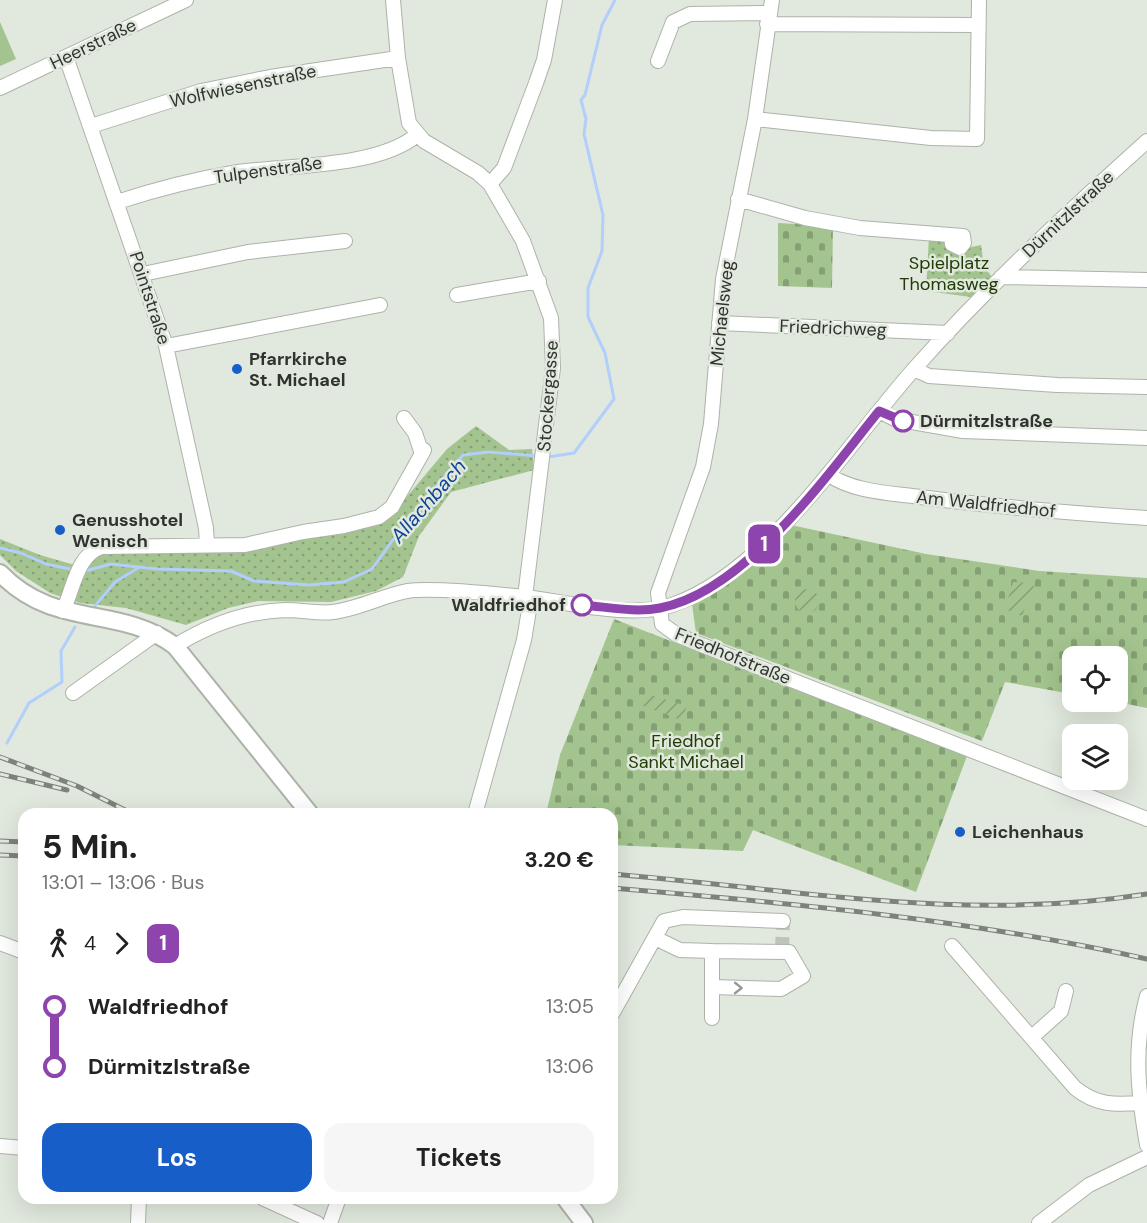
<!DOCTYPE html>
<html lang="de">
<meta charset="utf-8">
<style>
:root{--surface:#fff;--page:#f6f6f6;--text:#222;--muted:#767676;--accent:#185ec9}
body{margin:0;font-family:"DM Sans",sans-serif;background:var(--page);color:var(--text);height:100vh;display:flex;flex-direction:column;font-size:22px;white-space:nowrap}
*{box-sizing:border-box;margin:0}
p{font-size:20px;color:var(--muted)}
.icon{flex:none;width:33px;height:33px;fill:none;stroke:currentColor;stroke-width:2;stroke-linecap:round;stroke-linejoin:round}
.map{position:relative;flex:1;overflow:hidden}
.panel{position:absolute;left:18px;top:808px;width:600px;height:396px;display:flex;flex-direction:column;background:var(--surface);border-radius:18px;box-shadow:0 6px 24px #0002}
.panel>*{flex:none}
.badge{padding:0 12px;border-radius:9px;font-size:21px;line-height:39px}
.controls{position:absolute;left:1062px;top:646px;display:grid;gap:12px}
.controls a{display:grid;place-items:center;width:66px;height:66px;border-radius:12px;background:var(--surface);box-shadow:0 6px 24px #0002;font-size:30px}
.map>.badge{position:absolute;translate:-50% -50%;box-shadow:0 0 0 3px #fff}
.legs{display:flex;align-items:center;gap:9px;height:66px;padding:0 24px;font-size:20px}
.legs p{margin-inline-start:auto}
.headline{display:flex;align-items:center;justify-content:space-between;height:102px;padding:0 24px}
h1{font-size:33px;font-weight:700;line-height:45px}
.button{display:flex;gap:12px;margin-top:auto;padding:12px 24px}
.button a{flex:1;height:69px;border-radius:18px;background:var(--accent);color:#fff;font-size:24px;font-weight:700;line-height:69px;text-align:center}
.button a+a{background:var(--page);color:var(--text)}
ul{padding:0 24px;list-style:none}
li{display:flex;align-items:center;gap:21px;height:60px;font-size:22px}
li i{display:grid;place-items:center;width:9px;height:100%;margin:0 8px;background:currentColor}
li i::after{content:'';width:15px;height:15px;margin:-8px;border:4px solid;border-radius:50%;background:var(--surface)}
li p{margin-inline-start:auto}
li:first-child i{background:linear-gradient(#0000 50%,currentColor 0)}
li:last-child i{background:linear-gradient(currentColor 50%,#0000 0)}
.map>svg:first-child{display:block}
.grass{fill:#a3c48e}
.cemetery{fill:url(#cemetery-stones)}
.park{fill:url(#park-dots)}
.garden{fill:url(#garden-furrows)}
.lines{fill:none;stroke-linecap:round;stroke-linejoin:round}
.stream{stroke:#b2cefb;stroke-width:3}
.minor-tunnel{stroke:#bec4ba;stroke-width:14;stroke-dasharray:14 7;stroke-linecap:butt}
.minor-casing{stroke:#adb3a9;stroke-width:16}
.major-casing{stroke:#adb3a9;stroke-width:20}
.minor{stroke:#fff;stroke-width:14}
.major{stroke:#fff;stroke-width:16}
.rail-casing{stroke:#7e827b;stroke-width:5}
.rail{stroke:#e1e8dd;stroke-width:3;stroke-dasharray:9;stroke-linecap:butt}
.oneway{stroke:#989997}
.line-1-casing{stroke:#fff;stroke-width:14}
.line-1{stroke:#8e44ad;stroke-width:9}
.poi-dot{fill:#185ec9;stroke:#e1e8dd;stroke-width:2}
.stop-1-dot{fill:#fff;stroke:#8e44ad;stroke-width:3}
.labels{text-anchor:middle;stroke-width:5;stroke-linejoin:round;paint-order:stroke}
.street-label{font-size:18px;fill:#31332f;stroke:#e1e8dd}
.park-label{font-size:18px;fill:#203c04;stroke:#e1e8dd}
.poi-label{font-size:18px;font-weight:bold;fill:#31332f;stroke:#e1e8dd;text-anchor:start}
.stop-label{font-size:18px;font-weight:bold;fill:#31332f;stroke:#e1e8dd;text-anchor:start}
.water-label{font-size:20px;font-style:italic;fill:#0e4496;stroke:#e1e8dd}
</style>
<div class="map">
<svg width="1147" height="1223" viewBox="0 0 1147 1223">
<defs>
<pattern id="cemetery-stones" width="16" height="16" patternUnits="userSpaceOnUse" patternTransform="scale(1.5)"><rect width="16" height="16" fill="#a3c48e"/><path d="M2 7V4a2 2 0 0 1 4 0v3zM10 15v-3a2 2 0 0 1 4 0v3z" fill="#85a074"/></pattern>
<pattern id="park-dots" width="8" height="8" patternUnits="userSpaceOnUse" patternTransform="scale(1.5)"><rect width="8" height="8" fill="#a3c48e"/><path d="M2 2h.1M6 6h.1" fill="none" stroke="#85a074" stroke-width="1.8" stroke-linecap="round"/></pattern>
<pattern id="garden-furrows" width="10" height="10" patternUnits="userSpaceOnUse" patternTransform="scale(1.5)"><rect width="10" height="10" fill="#a3c48e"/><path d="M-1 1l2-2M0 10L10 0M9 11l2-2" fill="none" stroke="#85a074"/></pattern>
</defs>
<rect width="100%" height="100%" fill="#e1e8dd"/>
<path class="grass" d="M0,22l16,37 -16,7z"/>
<path class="cemetery" d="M778,223l55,3 -1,62 -54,-2z
M791,525l135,29 113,17 108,7v130l-30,-6 1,-45h-46v37l-67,-12 -23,59 -286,-108 -4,-29 51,-31z
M614,619l353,137 -51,136 -163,-62 -10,21 -131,-6v-31h-66l14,-59z"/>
<path class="park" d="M929,237l18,1v10l12,7 8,-7 14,-3 3,22 9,11 -22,19 -45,-6z
M476,426l33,24 23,-1 2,21 -83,22 -32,44 -16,41 -27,14 -45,11 -73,-1 -30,7 -42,17 -60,-17 -46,-5 -30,-10 -34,-22 -16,-16v-16l40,16 45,13 15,-16 147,-4 147,-36 53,-63z"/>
<path class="garden" d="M1013,582l22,1 -13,33 -17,-7z
M795 601a12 12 0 1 1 24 0a12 12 0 1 1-24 0Z
M645,693l42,13 -6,14 -40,-15z"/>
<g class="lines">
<path class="stream" d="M548,457l26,-4 40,-54 -9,-46 -17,-36v-29l14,-37 1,-36 -19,-81 2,-15 -5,-19 4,-5 17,-70 13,-25
M0,548l21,5 25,11 29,6
M85,571l26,-7 46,5 74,2 23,10 55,4 35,-3 28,-13 33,-46 58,-68 25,-3 50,4
M95,606l20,-24 23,-14
M7,743l22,-40 33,-21 -1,-31 14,-24"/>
<path class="minor-tunnel" d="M782,951l1,-30"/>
<g class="minor-casing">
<path id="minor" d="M393,0l5,58 11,65 15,18 54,32 12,11 33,57 28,77 2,50 -28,229
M772,0l-17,119 -32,160 -12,145 -8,43 -45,126 4,31 15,11 35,14 435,170
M767,24l210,1
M66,57l100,289 40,182 1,17
M658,61l15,-39 17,-8 80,-1
M0,88l186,-88
M755,119l176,19 46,1 2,-139
M91,126l110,-35 69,-14 128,-19
M490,184l14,-16 32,-85 8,-23 11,-60
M738,199l67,19 55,10 103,8 1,7 -4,5 -8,-4 -1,-9
M117,202c40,-13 79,-23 121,-30 51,-7 139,-4 179,-37
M143,274l105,-22 97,-11
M1001,277l146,3
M457,295l82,-14
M719,323l229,10
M166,346l214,-41
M914,369l15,7 128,9 90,2
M879,411l16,8 68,12 184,7
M404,418l11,15 7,21
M828,474c24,18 63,19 92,23 76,10 151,16 227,21
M63,611c10,-21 14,-56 38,-64l144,-2 58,-13 41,-6 35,-9 13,-10 32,-57
M175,646c34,-21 70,-35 111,-36 16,0 32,4 47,2 25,-3 49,-16 74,-21 27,-4 90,3 118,6 44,5 105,22 147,8 96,-33 176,-162 243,-237 72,-81 151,-154 232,-227
M73,693l84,-60
M475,814l49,-174 7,-42
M655,938l25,12 32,1v36l69,2 22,-13 -14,-24 -77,-1
M0,943l24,9
M952,946l123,142c21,17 39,17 64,15
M712,987v31
M1147,996c-14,51 -9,97 0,149
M612,1014l52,-93 19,-4 100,4
M1032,1037l29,-26 5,-20
M0,1146l24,2
M262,1198l55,25
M138,1223l1,-25
M330,1223l9,-25
M1039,1223l50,-38 58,-28"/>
</g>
<g class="major-casing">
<path id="major" d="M0,573c55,57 118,31 175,73l135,168
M565,1198l19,25"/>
</g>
<use href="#minor" class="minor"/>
<use href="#major" class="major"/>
<g class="rail-casing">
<path id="rail" d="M0,757l77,29 56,28
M0,774l67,16
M0,841l24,1
M0,855l24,1
M612,874c181,15 353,49 535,20
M612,888c179,15 360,32 535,71"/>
</g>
<use href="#rail" class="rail"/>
</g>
<defs><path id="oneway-chevron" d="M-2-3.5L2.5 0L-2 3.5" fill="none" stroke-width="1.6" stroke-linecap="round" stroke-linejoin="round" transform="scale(1.5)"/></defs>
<use class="oneway" href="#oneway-chevron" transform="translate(738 988) rotate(1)"/>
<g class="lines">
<g class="line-1-casing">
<path id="line-1" d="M582,605c26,2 53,8 78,3 85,-16 167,-133 219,-197l24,10"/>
</g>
<use href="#line-1" class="line-1"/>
</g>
<g class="poi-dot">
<circle cx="237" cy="369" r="6"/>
<circle cx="60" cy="530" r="6"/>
<circle cx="960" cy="832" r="6"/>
</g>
<g class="stop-1-dot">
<circle cx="903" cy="421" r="10"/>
<circle cx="582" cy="605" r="10"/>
</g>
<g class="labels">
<g class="street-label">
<text transform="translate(93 44) rotate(-26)" y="6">Heerstraße</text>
<text transform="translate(243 86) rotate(-12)" y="6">Wolfwiesenstraße</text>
<text transform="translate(268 170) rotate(-8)" y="6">Tulpenstraße</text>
<text transform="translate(1068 214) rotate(-43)" y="6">Dürnitzlstraße</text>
<text transform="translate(150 298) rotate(72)" y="6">Pointstraße</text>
<text transform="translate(722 313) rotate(-84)" y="6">Michaelsweg</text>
<text transform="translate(833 328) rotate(2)" y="6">Friedrichweg</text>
<text transform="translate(548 396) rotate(-86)" y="6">Stockergasse</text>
<text transform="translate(986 504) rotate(6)" y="6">Am Waldfriedhof</text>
<text transform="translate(733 656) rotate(22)" y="6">Friedhofstraße</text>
</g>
<g class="park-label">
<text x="949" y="269">Spielplatz<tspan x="949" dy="21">Thomasweg</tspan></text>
<text x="686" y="747">Friedhof<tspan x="686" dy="21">Sankt Michael</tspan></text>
</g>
<g class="poi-label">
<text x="249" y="365">Pfarrkirche<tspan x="249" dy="21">St. Michael</tspan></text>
<text x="72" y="526">Genusshotel<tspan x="72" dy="21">Wenisch</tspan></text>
<text x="972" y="838">Leichenhaus</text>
</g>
<g class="stop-label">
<text x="920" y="427">Dürmitzlstraße</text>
<text x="566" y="611" text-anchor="end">Waldfriedhof</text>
</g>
<g class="water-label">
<text transform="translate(428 501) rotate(-49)" y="7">Allachbach</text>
</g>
</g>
</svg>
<div class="controls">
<a><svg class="icon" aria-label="locate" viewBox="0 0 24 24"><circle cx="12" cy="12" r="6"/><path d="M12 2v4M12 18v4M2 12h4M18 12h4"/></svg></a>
<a><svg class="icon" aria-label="layers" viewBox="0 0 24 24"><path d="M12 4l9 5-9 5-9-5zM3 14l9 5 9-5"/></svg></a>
</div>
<b class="badge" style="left:764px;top:544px;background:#8e44ad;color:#fff">1</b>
<section class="panel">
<div class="headline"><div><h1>5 Min.</h1><p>13:01 – 13:06 · Bus</p></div><b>3.20 €</b></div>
<div class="legs"><svg class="icon" aria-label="walk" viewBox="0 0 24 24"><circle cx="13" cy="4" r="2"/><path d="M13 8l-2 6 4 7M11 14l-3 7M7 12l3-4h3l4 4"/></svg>4<svg class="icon" aria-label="forward" viewBox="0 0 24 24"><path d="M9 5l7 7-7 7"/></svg><b class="badge" style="background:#8e44ad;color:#fff">1</b></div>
<ul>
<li><i style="color:#8e44ad"></i><b>Waldfriedhof</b><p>13:05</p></li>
<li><i style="color:#8e44ad"></i><b>Dürmitzlstraße</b><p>13:06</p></li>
</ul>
<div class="button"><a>Los</a><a>Tickets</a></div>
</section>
</div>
